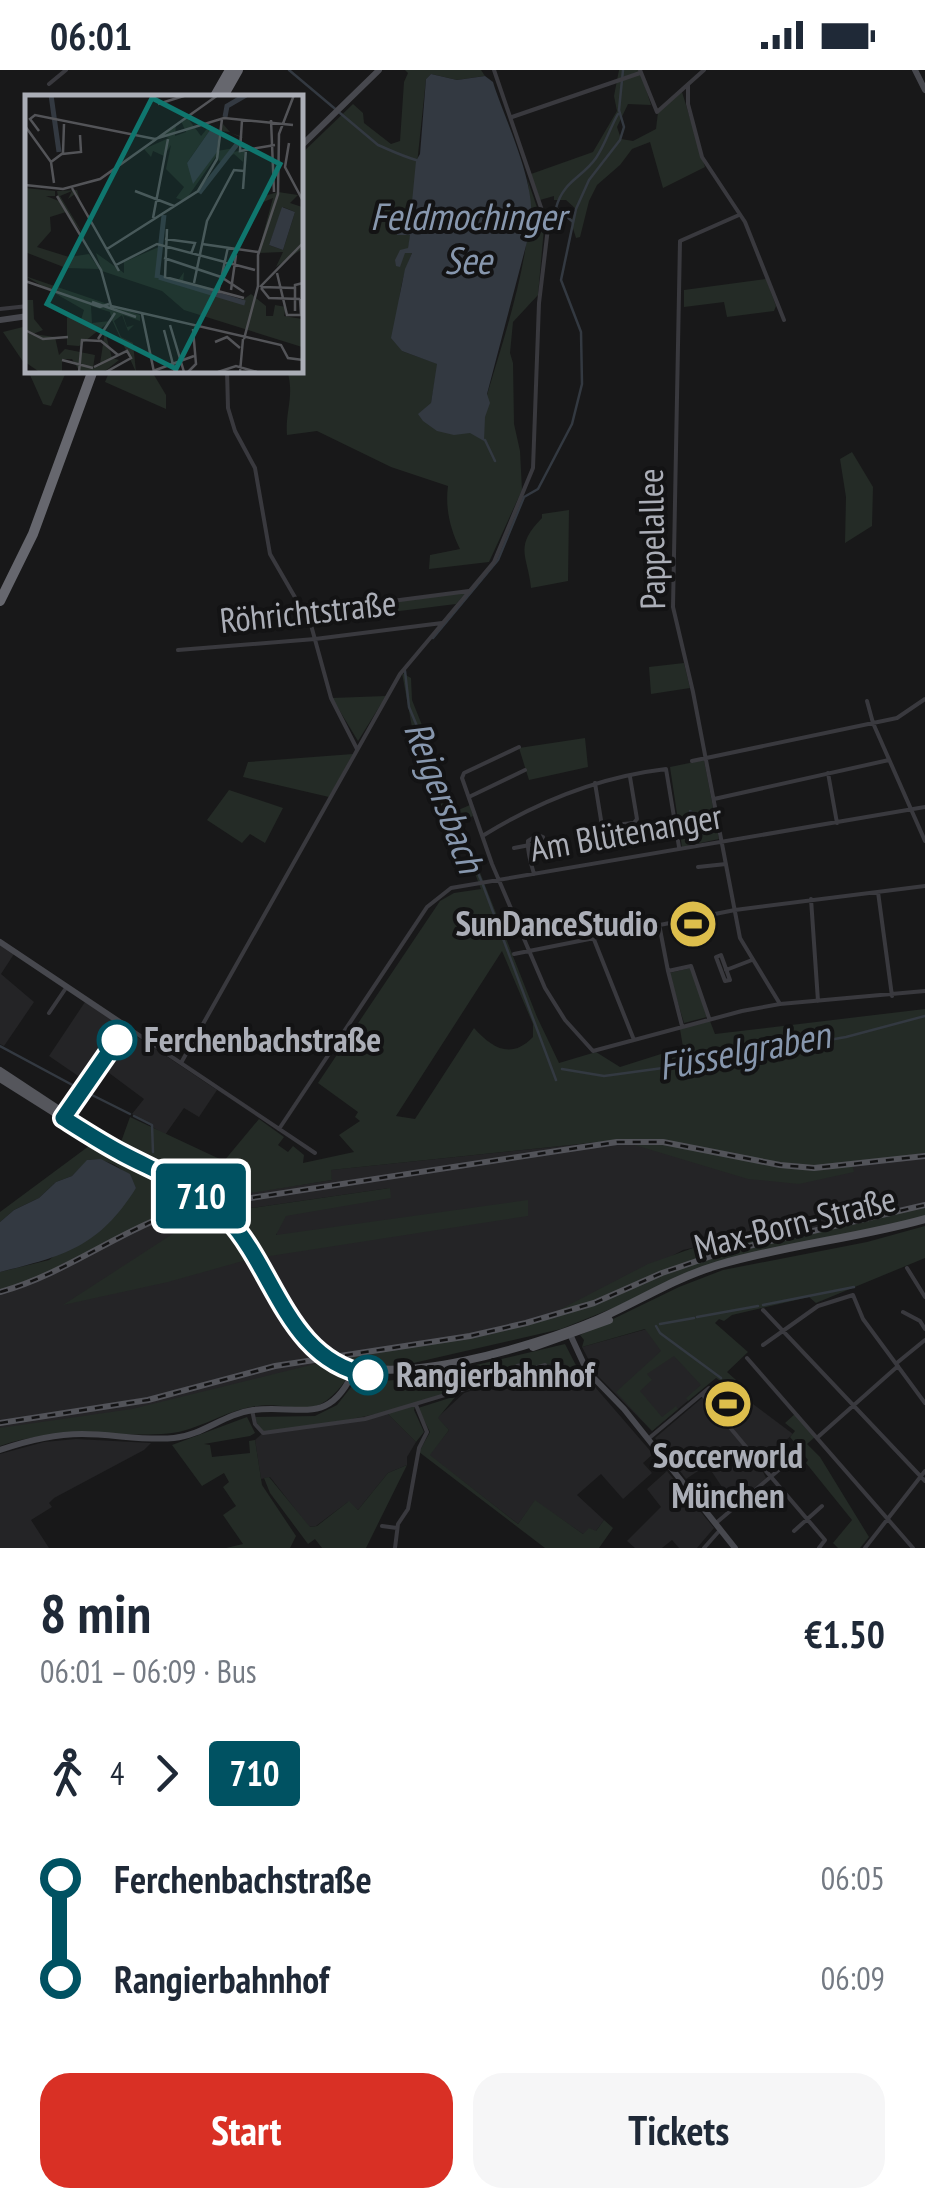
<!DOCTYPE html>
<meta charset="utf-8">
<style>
:root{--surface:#fff;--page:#f6f6f7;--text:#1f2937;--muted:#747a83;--accent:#d93025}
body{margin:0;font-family:"PT Sans Narrow",sans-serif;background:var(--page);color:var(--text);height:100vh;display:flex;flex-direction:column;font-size:38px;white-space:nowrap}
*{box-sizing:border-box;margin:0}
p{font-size:32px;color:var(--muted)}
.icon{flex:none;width:55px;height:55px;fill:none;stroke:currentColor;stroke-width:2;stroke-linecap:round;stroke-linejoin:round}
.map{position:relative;height:1478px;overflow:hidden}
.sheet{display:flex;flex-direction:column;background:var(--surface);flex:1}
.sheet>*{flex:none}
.badge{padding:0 20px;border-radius:8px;font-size:35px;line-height:65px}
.map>.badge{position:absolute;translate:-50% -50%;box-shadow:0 0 0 5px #fff}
.legs{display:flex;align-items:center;gap:15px;height:110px;padding:0 40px;font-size:32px}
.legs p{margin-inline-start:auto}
.overview{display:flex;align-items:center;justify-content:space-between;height:170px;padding:0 40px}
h1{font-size:55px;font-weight:800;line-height:75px}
.action{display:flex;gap:20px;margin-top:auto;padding:20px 40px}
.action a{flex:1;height:115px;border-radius:30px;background:var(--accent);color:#fff;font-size:40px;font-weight:800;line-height:115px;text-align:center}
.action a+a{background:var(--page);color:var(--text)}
ul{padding:0 40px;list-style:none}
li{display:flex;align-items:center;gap:35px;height:100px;font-size:38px}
li i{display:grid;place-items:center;width:15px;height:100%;margin:0 12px;background:currentColor}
li i::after{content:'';width:25px;height:25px;margin:-12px;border:8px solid;border-radius:50%;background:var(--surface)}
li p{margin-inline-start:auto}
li:first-child i{background:linear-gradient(#0000 50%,currentColor 0)}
li:last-child i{background:linear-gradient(currentColor 50%,#0000 0)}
.status{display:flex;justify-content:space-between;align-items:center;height:70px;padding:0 50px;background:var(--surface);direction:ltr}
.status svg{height:28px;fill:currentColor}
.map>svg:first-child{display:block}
.built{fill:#242426;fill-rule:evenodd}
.green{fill:#242b26;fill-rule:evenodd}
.water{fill:#333941}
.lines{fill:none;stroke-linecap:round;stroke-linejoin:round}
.stream{stroke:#333941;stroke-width:2.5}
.street{stroke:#39393e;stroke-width:4}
.secondary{stroke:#47484e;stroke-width:6}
.primary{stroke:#55565c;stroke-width:8}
.highway{stroke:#66676e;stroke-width:10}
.rail-casing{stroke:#525359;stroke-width:6}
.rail{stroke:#131314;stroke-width:2.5;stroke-dasharray:8;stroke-linecap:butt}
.line-1-casing{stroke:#fff;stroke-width:22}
.line-1{stroke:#005262;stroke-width:15}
.stop-1-dot{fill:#fff;stroke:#005262;stroke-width:5}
.labels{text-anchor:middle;stroke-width:8;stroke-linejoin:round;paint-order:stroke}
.street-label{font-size:35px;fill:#abaeb7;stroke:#131314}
.poi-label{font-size:35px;font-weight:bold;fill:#abaeb7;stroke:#131314;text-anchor:end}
.stop-label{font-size:35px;font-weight:bold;fill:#abaeb7;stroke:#131314;text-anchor:start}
.water-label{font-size:38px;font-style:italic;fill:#8797ae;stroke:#131314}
.inset-river{fill:none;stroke:#333941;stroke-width:5}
.inset-road{fill:none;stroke:#535458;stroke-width:2.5}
.view{fill:#0f766e;fill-opacity:0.15;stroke:#0f766e;stroke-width:5}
.inset-edge{fill:none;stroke:#abaeb7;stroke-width:5}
</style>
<div class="status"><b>06:01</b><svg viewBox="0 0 49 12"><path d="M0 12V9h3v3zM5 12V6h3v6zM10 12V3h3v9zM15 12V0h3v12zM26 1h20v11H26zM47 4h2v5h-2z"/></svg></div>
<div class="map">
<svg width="925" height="1478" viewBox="0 0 925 1478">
<rect width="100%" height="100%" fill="#181819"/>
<path class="built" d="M0,874l14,10 -13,20 33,28 -30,44 -4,-2z
M85,932l132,88 -18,27 -15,-9 -19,27 -33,-21 12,-15 -47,-35 -13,16 -35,-24z
M619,1070l37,10 197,21 -2,-7 74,-11v54l-65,16 -106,15 -54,2 -4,7 -13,3 -121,66 -70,19 -184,35 -138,36 -170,27v-143l36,-12 115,-65v6l47,-19 134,-20 -2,-10zM390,1118l-109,25 -5,24 -66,-23z
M654,1257l62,50 -64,54 -56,-57 -14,-27z
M560,1291l23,12 70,81 -10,9 9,10 -29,26 -22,-25 -24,21 27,25 -8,11 -13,3 -48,-33 -17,23 -89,-69 20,-25 -12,-12 27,-25 82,-27v-3z
M722,1311l71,53 -34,30 7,14 -32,27 -22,-33 6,-5 -5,-6 -27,18 -31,-41z
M386,1342l30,30 -9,15v8l-19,8 -30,37 -10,-8 -32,24 -7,1 -39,-50 -9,2 -6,-39 9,-8 49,-5z
M76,1369l75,4 -7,7 -90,48 -5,5 3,4 -21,13 18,28h-49v-94l44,-12z
M667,1401l47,57 -17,20h-18l-7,-8 -10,8h-27l-8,-7 34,-34 -14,-18z"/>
<path class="green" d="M405,0h76l4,6 -28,4 -26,-6 -5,5 -13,123h3l-8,47 -3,4h7c-14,32 -17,63 -10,98l36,13 -7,39 56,-8c17,-58 52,-160 40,-217l17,50 -6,67 -25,27 -3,31 3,10 1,61 6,27 2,39 -33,72 -60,7 1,-14 30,-6c-10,-20 -15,-42 -12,-63l-57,-19 -74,-36 -30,4c-2,-24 8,-39 0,-65h13v-215l53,-51 10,9 1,10 27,21 9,-3 4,-59 4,-9z
M619,0h21l11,35 -23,-1 -11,23 4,12 12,2 23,-12 2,-17 24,-20 23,75 -42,21 -13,-46 -18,7 -12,16 -23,20 -8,16 -9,36 -4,1 -5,-16 5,-13 -10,-9h-12v-4l-14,4 -9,-26 62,-22 24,-41 -3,-15z
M766,209l10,27 -2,5 -47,6 -3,-15 -40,5v-17z
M27,256l1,44h39l-16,36 -8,-2 -17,-38 -23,-34z
M110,300h41l15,25v14l-61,-27z
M852,382l21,35 -1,39 -27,17 1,-46 -6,-38z
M569,440l-1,71 -37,7c-3,-32 -18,-41 11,-70v-4z
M462,523l3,1 -9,10 -145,18 -3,-10z
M684,593l6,25 -39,6 -2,-27z
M402,603l9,5 1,22 44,111 14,-6 3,11 -13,6 77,195 22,46 37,-11 24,15 63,-20 -3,-18 30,-8 5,13 210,-25v144l-73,11 2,8 -55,12 -51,-5 -130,-39 -287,30 1,10 -113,18 -98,-56 9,-25 94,44 35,-42 25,18 -6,8 10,7 5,-6 11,9 -1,8 51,-11 -15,-17 21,-14 -5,-4 3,-5 -40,-29 122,-182 14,-8 27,-4 -16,-41 -26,-33 3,-22 -28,-55zM502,881l31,73v13c-22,23 -41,11 -59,-9l-59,91 -19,-3z
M386,626l-28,45 -26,-43z
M585,668l3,29 -59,13 -10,-32z
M353,684l-24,43 -86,-20 5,-15z
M704,690l15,79 -37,8 -12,-80z
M229,720l54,18 -18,35 -15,-9 -8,9 -35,-23z
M691,898l16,49 -23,6 -15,-50z
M93,1073l105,57c-67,26 -130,72 -198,90v-18l49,-12 87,-72c-9,-19 -27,-30 -48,-28l-16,16 -16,6 -17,16 -25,12 -14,12v-10z
M390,1118l1,10 -105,18 -10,19 252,-35v16l-278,43 -82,23 -105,23 128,-83 19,-8z
M925,1137v10l-188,41 -176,71 -165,38 -24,-1 -28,-8 148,-24 70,-19 -1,-6 87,-45 48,-17 1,-7c77,-2 152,-15 228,-33z
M925,1156v32l-109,45 -7,-6 -77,18 -8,6 -5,-2 -4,4 33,29 -21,20 9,8 -7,6 -13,-8 -28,23 -2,-3 15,-13 -27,-29 -27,18 5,6 -12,11 22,26 14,-11 2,3 -26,22 -36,-39 45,-41 -16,-22 -63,18 2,-7 -4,-5 99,-48 44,-17 144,-28z
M565,1274l16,31 -21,-14 -34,9v-5l-9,-1 -6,9 -95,30 -2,7 10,22 -8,10 -30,-30 -73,15 -49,5 -5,-3 -4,-12 60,-1 22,-11 22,-28 23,4 39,-3z
M323,1292l24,16c-34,50 -53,20 -96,29 -32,6 -56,26 -89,27 -55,3 -109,-7 -162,12v-18l132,-19z
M456,1326l-18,22 11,12 -19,25 88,69 17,-24 48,34 6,-6 7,3 8,-11 9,8 -14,20h-54l-126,-96 11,-20 -12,-24z
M795,1344l20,23 -8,7 13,13 49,80 -9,11h-22l-5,-5 19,-23 -46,-57 2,-3 -6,-7 3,-7 -5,3 -10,-12 5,-6 -10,-8z
M247,1347l8,16 -5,3 -46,8 6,1 2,12 38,-4 -1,-12 6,-1 7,45 34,51 -6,12h-64l17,-4 -20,-29 13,-9 -13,-19 6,-5 -5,-9 -22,13 -30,-41z
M407,1395l-41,83h-44l-7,-9 -7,5 -38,-51 -6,-15 5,-1 41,50 7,-1 32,-25 9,9 30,-37z"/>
<path class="water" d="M431,4l26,6 28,-4 8,6c11,37 53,119 33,153l2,3 -41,156 3,9 -5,14 -1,24 -14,-8 -16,2 -17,-4 -14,-10 -5,-7 13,-11 6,-39 -35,-13 -11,-13 14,-69 7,-16h-7l-5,14 -4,-1 -1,-6 5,-10 8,-2 2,-13h-13l-1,-5 5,-2 9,2 6,-27 -4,-1 4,-41 4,-7 6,-75z
M101,1089l29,15 6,14c-37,59 -72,68 -136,84v-50l14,-12 25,-12 17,-16 16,-6 15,-16z"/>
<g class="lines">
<path class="stream" d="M289,0l89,75c14,6 24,11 38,15
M572,151l-16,-13c7,-27 26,-30 40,-50 9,-13 14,-30 22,-44
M485,370l10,21
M433,568l65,-78 26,-63 14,-8 34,-65 10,-40 -1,-52 -20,-52 15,-71 13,-29 31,-40 4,-13 -5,-17 4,-40
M405,601l4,36 74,178 73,195
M685,756l11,10 7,-3 -4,-17 -9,-5
M0,976l78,42
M562,999l42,7 81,-11 161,-28 79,-21
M88,1023l42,21
M134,1046l18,9 1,27
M763,1235l91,-18
M697,1247l61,-11
M660,1254l34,-6
M656,1256l4,7 61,45"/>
<path class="street" d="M640,0l17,42 47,-42
M49,14l17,-14
M688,15v19l14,53 43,65 39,98
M512,47l128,-44
M739,145l-59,26 -7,366 20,85 47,246 40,66
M0,239l28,-3
M227,300l1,38 7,23 20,37 15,86 41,71 20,73 26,51
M369,534l100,-13
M178,580l137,-11 127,-16
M867,631l6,22 52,118
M519,677l-55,26 -2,5 30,86 53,124 20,32 28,31 149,-40 38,-7 145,-13
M692,691l205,-43 28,-19
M828,703l9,50
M595,713l7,43 32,-3 3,-4 -7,-42
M471,726l54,-26
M714,729l175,-39
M484,765c57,-35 115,-58 182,-66l13,78
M514,778l26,-5 3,-6 -5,-2 -10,6c-1,11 3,22 6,33
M698,797l28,-3
M878,822l14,104
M811,829l7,102
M659,854l9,47
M593,867l41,103
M514,884l221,-44 190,-24
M721,885l9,25 -5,1 -9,-24z
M726,900l26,-10
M49,943l17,-25
M682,956l-14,-55 23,-5 18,52
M127,957l188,126
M181,993l219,-389 94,-112 39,-94 6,-165 9,-75 -54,-158
M279,1059l148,-222 24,-19 474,-81
M907,1198l18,29
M763,1240l162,171
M903,1242l17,9 5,8
M763,1275l55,-39 35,-11 10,24 62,84
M747,1288l166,190
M898,1292l27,-22
M513,1305l4,-9 5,-1
M702,1324l55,66
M252,1340l3,14 8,9 102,-14 180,-54
M819,1366l79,-70
M648,1369l61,-51
M760,1394l65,76 -6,8
M716,1453l84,-71
M382,1456l15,2
M794,1461l28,-25
M395,1478l3,-24 10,-15 11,-61 8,-16 -11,-27
M704,1478l16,-18
M865,1478l60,-77"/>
<path class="secondary" d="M915,0l10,20
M300,77l79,-77
M0,250l28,-4
M0,872l127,85 -64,90
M569,1262l18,39 37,38 111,139
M0,1380c26,-9 54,-16 82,-16 31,0 62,7 92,4 29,-3 50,-24 79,-28 47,-6 77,18 102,-42"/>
<path class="primary" d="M0,1001c40,26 80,54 121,78 35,19 75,33 104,61 46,44 56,117 113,149 54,31 199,-14 256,-38 42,-18 80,-43 124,-56 68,-20 139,-27 207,-46
M0,1008l89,56
M533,1277l76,-27
M321,1284l17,11 29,10"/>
<path class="highway" d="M214,28l16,-28
M222,28l16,-28
M0,531l33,-67 60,-164"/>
<g class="rail-casing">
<path id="rail" d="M0,1222c69,-19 124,-66 192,-85l365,-56 60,-9h46l117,23 34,3 111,-12
M0,1353l148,-23 127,-34 195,-30 56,-13 68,-20 68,-30 61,-21 202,-47"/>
</g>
<use href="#rail" class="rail"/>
</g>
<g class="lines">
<g class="line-1-casing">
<path id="line-1" d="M117,970l-54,78c19,12 39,25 60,36 36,19 77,34 105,65 48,53 60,141 140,156"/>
</g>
<use href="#line-1" class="line-1"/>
</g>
<defs>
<g id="stadium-disc" transform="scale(2.5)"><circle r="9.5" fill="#ddbe4c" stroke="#131314"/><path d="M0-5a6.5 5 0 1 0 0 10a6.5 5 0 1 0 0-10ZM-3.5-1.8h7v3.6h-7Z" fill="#111"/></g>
</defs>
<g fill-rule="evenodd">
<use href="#stadium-disc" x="693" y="854"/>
<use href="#stadium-disc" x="728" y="1334"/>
</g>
<g class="stop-1-dot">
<circle cx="117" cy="970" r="18"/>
<circle cx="368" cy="1305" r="18"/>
</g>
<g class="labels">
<g class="street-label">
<text transform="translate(652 469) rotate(-91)" y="12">Pappelallee</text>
<text transform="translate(308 542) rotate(-6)" y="12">Röhrichtstraße</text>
<text transform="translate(626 763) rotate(-10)" y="12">Am Blütenanger</text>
<text transform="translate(795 1153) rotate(-14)" y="12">Max-Born-Straße</text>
</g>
<g class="poi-label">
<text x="658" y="866">SunDanceStudio</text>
<text x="728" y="1398" text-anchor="middle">Soccerworld<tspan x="728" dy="40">München</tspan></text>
</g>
<g class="stop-label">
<text x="144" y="982">Ferchenbachstraße</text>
<text x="396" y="1317">Rangierbahnhof</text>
</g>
<g class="water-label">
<text x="468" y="160">Feldmochinger<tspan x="468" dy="44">See</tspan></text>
<text transform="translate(444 727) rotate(69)" y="13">Reigersbach</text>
<text transform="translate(744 981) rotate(-11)" y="13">Füsselgraben</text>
</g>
</g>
<g transform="translate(25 25)">
<rect width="278" height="278" fill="#181819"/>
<path d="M162,22l14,19 9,-11 10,6 3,-7 7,8 -20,-2 -23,33 8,17 22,-29 18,-3 5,-11 -9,-4 12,4 -10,15 12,-2 -2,12 -9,-8 -14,8 -3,-7 -32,46 -9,-3 8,-11 -18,-18 5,-24 -7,11 -11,-5 -2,6 -7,-8 25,-11 -8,-3 15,-11 -1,12 11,-4 -5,-11zM0,93l30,3v5h-9l13,5 -2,-10 20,-1 4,14 -6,-10 -7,5 4,-8 -12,5 23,38 -17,-22 -16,5 1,14 -14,16 32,10 20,-3 10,15 -33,-1 -41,-16zM253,97l20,3 -8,8 12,4v42l-26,18 7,-15 -25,1 15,-55 -12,5v-6zM258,112l12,5 -12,38 -14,-5zM140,116l-6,65 18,6 7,-10 -1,11 55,20 13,-9 15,12v10h7l2,-11 11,2 -2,9 18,3v28l-118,-37 -22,-19 -60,-20 -6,-18 28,20v-11l37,-16zM0,181l115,39v6l-17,-6 4,12 7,-2 -6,6 -6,-16 -8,6 7,16 12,6 3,29 -24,-52 -2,-8 -19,-6 1,17 18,-2 -31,25 -12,-1v-28l14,3 3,-10zM0,205h8l1,19 9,11 -10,4 22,3 4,18 6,-6 30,6 -2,13 7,-4 5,-33 7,27 7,2 -15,12h-24l-8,-13h-10v13l-24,-1 -13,-9z" fill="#242b26" fill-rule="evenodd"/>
<path d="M185,35l9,3 -2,19 -24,32 -6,-21zM257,112l13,5 -12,38 -14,-5z" fill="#333941"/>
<path class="inset-river" d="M26,0l8,57M200,22l2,-11 19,-11M174,98l39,-50M134,182l86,26M132,183l7,-63"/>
<path class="inset-road" d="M133,9l29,-9M217,25l-2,31 35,-6M246,25l3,72M0,31l26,36 3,21M14,36l-9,-12 5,-4 120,24 69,-21 69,7M264,48l-4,24 18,34M37,59l19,-2 -1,-17M26,67l12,-9 1,-29M0,90l38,4 37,-10 118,-84M47,93l47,83M218,94l3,-40M110,96l39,15M32,101l44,74 10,36 170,39 7,13 15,2M128,123l15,-79M142,134l-2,48 79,21M140,144l30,4 -4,11M177,149l56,8M82,154l91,-58 19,-32 5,-40M139,163l57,19 23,15M91,170l41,-21 98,26M252,178l10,42h14l-1,-16M0,186l75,26 9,-3M169,188l13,-62 27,-51 10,1M235,192l43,-44M236,192l34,1M236,193l8,10 31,1M206,195l5,-35M193,198l10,-46M67,207l44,15M270,216v-26l8,-2M117,219l12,58M145,230l14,47M0,235l18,9 25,-2M139,235l11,42M73,244l17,-26M219,244l14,-53v-31l20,-61 1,-60 15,-39M190,247l12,-5 13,11M37,265l31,8M69,272l33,-16 4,7 -25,14M128,276l41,-15M54,277l3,-32 19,1 17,14M163,277l8,-8 -3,-35M193,277l18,-6 21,6M215,277l3,-33"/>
<path class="view" d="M127,3l128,66 -104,205 -129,-65z"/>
<rect width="278" height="278" class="inset-edge"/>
</g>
</svg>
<b class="badge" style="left:201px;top:1126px;background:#005262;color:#fff">710</b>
</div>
<section class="sheet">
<div class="overview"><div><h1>8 min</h1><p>06:01 – 06:09 · Bus</p></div><b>€1.50</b></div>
<div class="legs"><svg class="icon" aria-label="walk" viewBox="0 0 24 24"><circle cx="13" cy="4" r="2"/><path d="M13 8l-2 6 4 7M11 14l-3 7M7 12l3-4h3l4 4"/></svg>4<svg class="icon" aria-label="forward" viewBox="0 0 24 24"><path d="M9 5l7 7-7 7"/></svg><b class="badge" style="background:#005262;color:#fff">710</b></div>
<ul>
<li><i style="color:#005262"></i><b>Ferchenbachstraße</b><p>06:05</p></li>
<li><i style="color:#005262"></i><b>Rangierbahnhof</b><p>06:09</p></li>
</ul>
<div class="action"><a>Start</a><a>Tickets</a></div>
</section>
